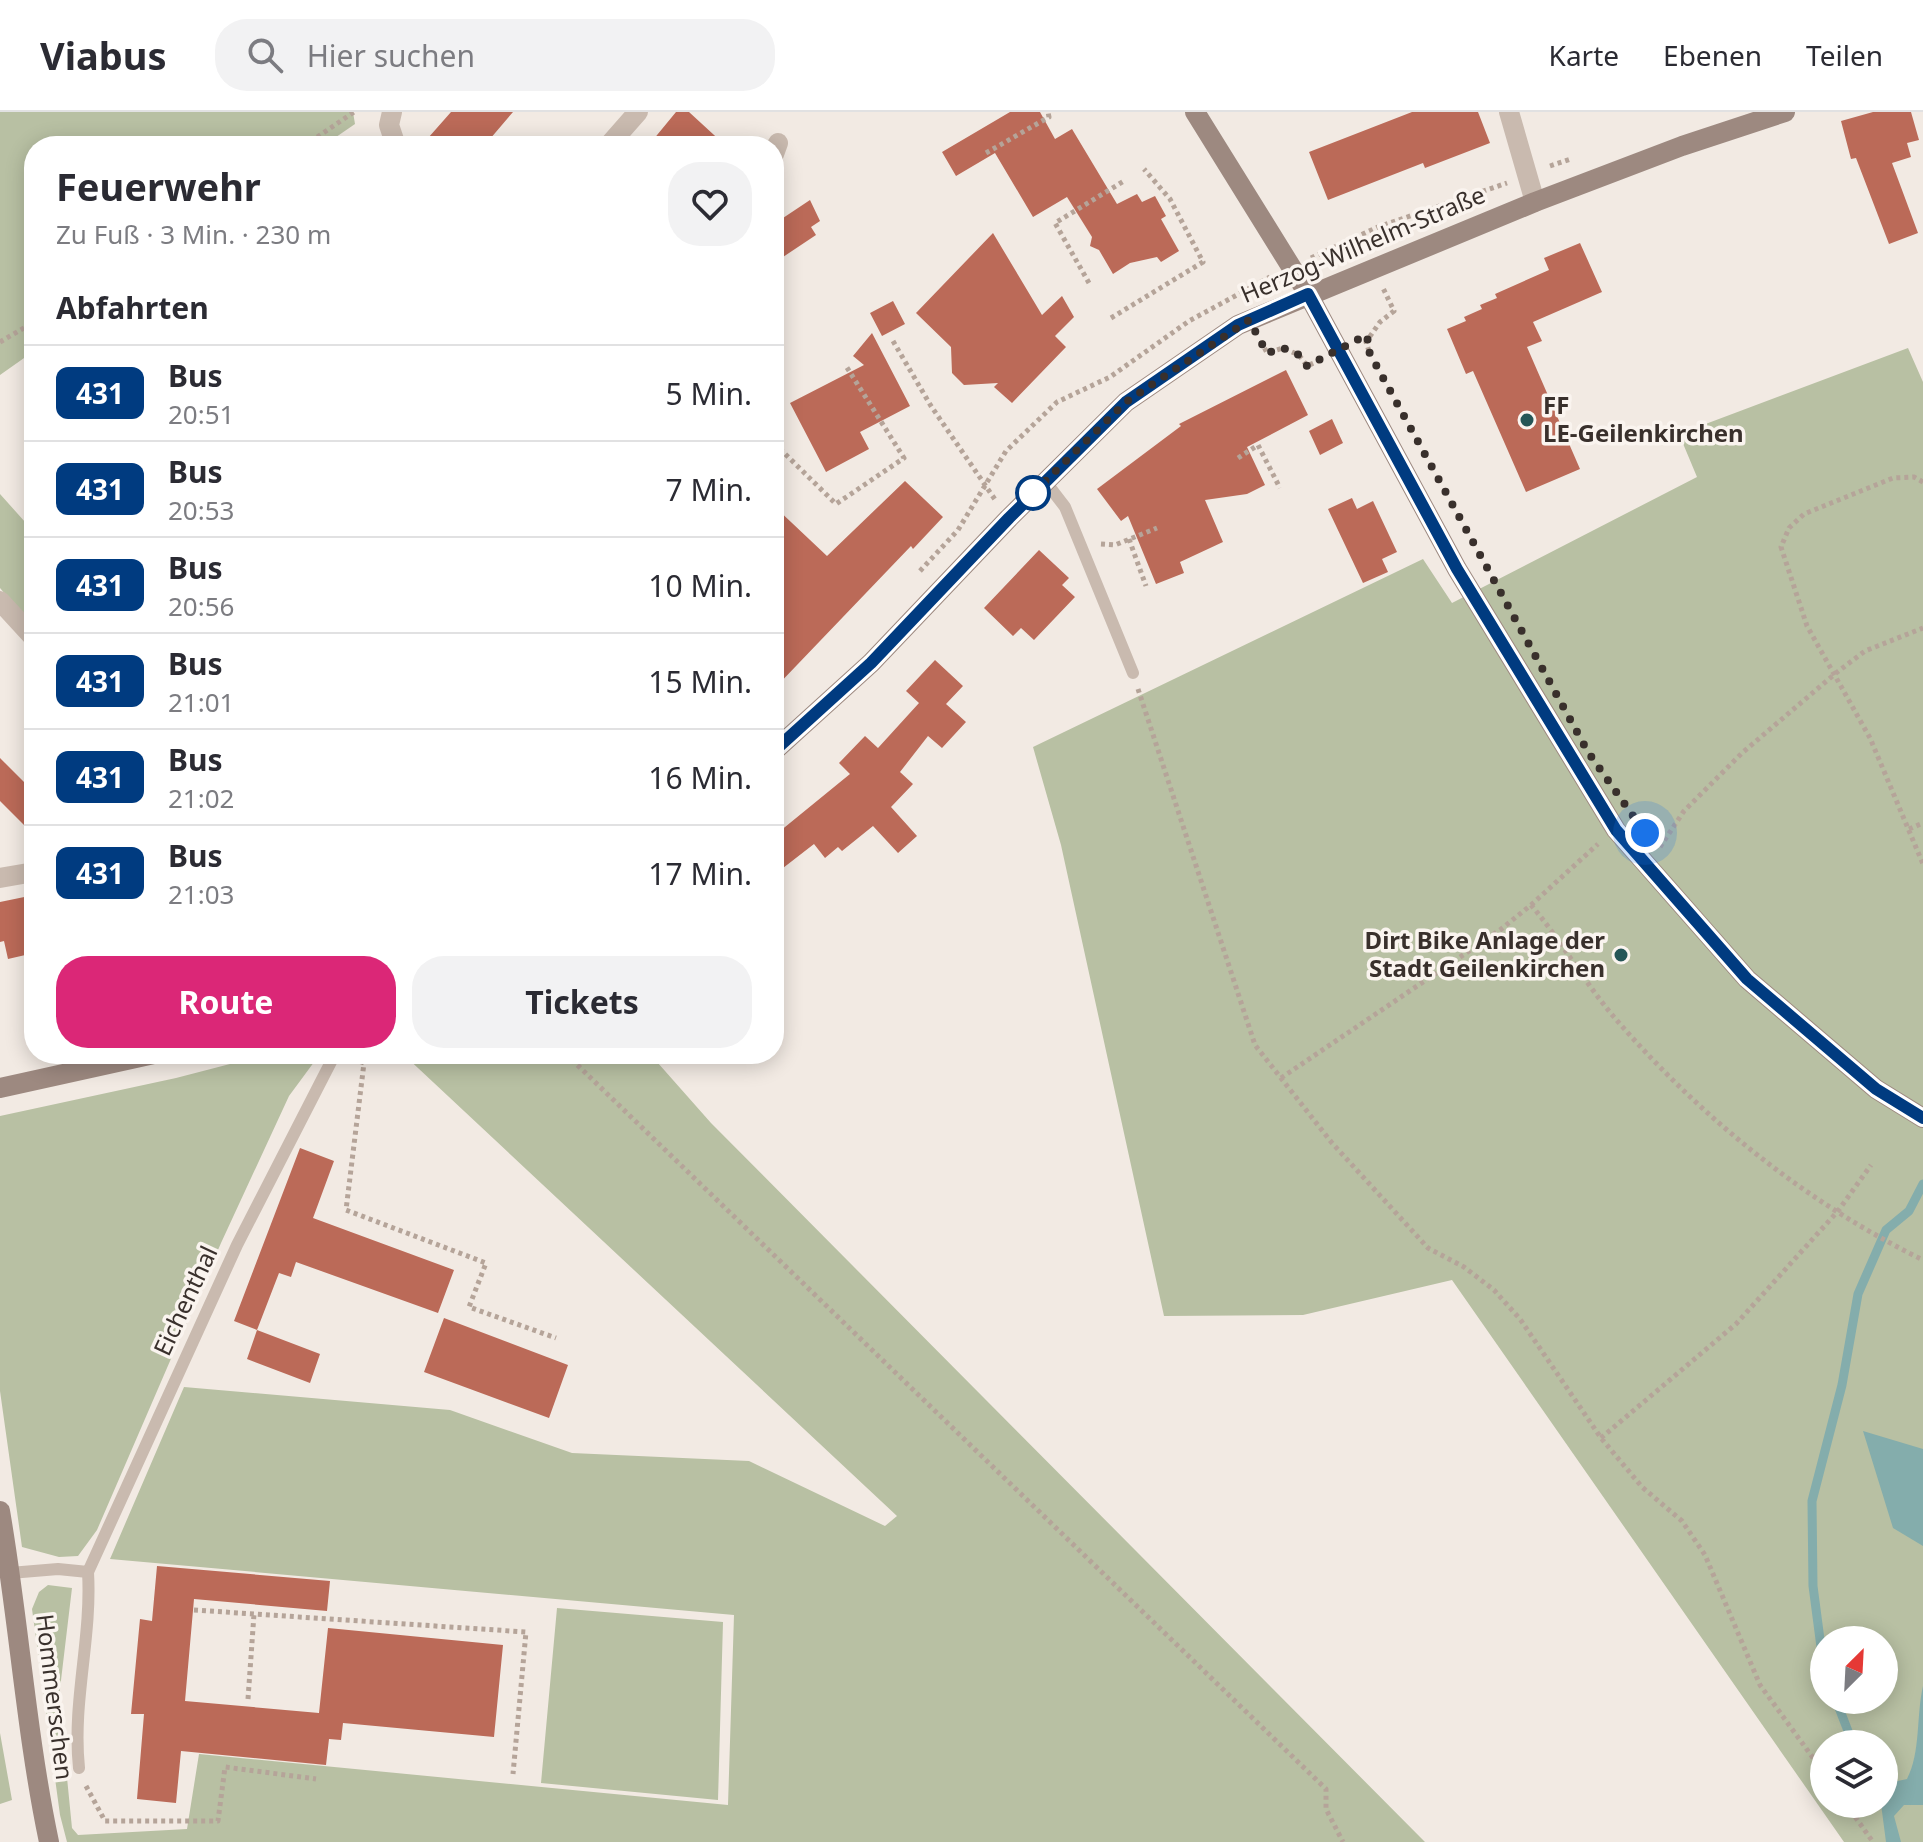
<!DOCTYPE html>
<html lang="de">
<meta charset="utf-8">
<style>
:root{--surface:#fff;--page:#f2f2f3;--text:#2b2b33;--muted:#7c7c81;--line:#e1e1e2;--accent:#db2777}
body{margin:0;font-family:"Noto Sans",sans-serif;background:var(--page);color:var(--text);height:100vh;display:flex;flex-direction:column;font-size:30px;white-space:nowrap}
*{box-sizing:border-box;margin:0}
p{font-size:26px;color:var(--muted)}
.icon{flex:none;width:44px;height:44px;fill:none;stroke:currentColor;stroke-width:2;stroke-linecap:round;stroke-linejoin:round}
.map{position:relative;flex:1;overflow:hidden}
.details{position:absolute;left:24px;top:24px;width:760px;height:928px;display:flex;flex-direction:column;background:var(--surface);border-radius:32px;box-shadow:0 4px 20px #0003}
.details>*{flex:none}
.badge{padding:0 16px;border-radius:12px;font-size:28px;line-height:52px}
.needle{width:52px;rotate:24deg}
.tools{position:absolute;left:1810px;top:1514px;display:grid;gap:16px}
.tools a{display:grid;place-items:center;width:88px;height:88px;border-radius:50%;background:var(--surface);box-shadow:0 4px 20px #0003;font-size:40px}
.you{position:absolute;width:40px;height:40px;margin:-20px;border:6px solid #fff;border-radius:50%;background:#1a73e8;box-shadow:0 0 0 12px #1a73e833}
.map>.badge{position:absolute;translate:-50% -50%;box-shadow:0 0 0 4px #fff}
h2{padding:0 32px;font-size:30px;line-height:72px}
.round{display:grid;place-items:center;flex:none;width:84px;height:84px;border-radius:32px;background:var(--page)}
.summary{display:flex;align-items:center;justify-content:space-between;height:136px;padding:0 32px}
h1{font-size:38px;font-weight:700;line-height:60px}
.action{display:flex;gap:16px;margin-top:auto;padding:16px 32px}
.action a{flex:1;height:92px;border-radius:32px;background:var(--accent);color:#fff;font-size:32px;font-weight:700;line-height:92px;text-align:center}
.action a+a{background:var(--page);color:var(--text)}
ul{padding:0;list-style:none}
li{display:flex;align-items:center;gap:24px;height:96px;padding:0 32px;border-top:2px solid var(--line)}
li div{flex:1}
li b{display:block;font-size:30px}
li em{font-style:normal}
li .badge{min-width:88px;font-weight:700;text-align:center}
header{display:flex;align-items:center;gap:48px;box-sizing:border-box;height:112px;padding:0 40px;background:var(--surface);border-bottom:2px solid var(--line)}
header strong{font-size:38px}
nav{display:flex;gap:44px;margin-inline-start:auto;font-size:28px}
.search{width:560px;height:72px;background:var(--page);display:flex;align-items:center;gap:20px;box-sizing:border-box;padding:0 28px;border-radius:32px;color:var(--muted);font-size:30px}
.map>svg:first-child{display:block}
.green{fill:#b8c0a3;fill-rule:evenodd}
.water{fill:#84adac}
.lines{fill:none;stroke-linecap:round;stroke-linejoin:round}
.stream{stroke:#84adac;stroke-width:9}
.building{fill:#bb6a58}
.path{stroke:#b5a499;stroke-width:5;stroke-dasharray:4 4;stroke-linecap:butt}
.lane{stroke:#c9baaf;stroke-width:12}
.street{stroke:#c9baaf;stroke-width:20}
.secondary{stroke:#9d8980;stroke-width:20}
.line-casing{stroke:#fff;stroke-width:18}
.line{stroke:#003b80;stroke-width:12}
.walk{stroke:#39302c;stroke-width:8;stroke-dasharray:0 14.4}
.poi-dot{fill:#255657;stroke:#faf4ef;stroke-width:3}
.stop-dot{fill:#fff;stroke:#003b80;stroke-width:4}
.labels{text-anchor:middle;stroke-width:7;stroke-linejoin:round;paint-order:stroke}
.street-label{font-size:24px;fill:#39302c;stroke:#faf4ef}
.poi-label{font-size:24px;font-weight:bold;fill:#39302c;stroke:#faf4ef;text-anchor:start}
</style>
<header>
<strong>Viabus</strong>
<div class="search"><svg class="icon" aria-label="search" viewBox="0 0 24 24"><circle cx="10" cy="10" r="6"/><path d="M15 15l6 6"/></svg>Hier suchen</div>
<nav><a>Karte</a><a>Ebenen</a><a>Teilen</a></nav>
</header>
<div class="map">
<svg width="1923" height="1730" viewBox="0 0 1923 1730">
<rect width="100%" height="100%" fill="#f2eae3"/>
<path class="green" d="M0,0h353l2,12 -32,22h-289v205l-34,24z
M1908,236l15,34v1460h-79l-392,-562 -149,35 -139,1 -103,-471 -28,-98 390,-188 29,44 245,-126 -18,-43zM1824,1528h60v60h-60zM1824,1632h60v60h-60z
M0,382l34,38v96l-34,-40z
M269,942h51l-31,42 -68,147 -124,287 -19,26 -19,1 -37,-10 -22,-156v-275l176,-38z
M403,942h247l61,69 714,719h-1358l-7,-27 -28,-206 7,-17 9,-7 24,3 -13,109 13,131 6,7 109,-6 12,-75 529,51 6,-190 -624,-56 74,-172 266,23 122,43 177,8 136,65 12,-10z
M557,1496l166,14 -5,178 -177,-17z
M0,1621l12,67 -12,4z"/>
<path class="water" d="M1863,1319l60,18v97l-30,-18z
M1923,1574v119h-19l-10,11 7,26h-15l-5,-38h3v-20l23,-5c14,-27 9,-63 16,-93z"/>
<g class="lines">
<path class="stream" d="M1824,1558l-11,-84 -1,-85 30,-116 16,-91 28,-64 23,-19 14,-27
M1836,1588l17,44"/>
</g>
<path class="building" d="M451,0h62l-29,34h-63z
M676,0h13l37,34h-78z
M1010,0h30l15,27 17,-10 45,75 20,-10 5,8 13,-6 11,20 -5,3 18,32 -18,11 -4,-5 -27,6 -17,11 -14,-24 -9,-4 2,-9 -25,-40 -34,20 -38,-64 -39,23 -14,-24z
M1412,0h66l12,31 -65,25 -2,-5 -95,37 -19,-48z
M1873,0h38l8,28 -12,3 4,14 -19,6 26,70 -29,11 -33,-86 -5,1 -10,-38z
M810,88l10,21 -9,6 5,8 -42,28v-39z
M993,121l49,82 20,-19 12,21 -19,19 11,11 -54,56 -18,-16 4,-4 -34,2 -12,-12 -1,-26 -35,-34z
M1580,131l22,49 -69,30 9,19 -15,6 53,122 -54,23 -53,-121 -7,3 -19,-45 19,-8 -2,-4 18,-8 -2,-4 17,-7 -2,-4 54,-24 -5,-12z
M893,189l12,23 -23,12 -12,-23z
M872,221l38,73 -50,26 9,17 -43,23 -36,-69 74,-38 -11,-9z
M1286,258l22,45 -61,32 18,38 -18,9 -42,6 18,42 -43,20 4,11 -28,11 -28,-68 -7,5 -24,-32 84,-63 -2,-2z
M1332,307l11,24 -23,12 -11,-24z
M905,369l38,36 -30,32 -2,-3 -137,143v-183l53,50z
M1352,386l5,11 16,-8 24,51 -15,7 6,13 -25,11 -35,-74z
M1039,438l30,28 -7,7 13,12 -41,43 -13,-12 -8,8 -29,-28z
M935,548l28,26 -17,18 20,18 -24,26 -14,-12 -28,36 13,12 -22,23 26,29 -19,17 -25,-27 -31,25 -4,-4 -13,11 -11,-14 -40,31v-39l76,-62 -11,-11 26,-27 13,12 41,-45 -13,-12z
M0,646l34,34v43l-34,-34z
M34,783v58l-26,6 -4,-18 -4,1v-40z
M300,1036l34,13 -21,57 141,52 -16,43 -142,-51 -5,15 -12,-4 -22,57 -23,-9z
M444,1206l124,47 -19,53 -125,-46z
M257,1218l63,24 -10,29 -63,-24z
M157,1454l173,15 -3,30 -133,-12 -9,102 134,12 9,-85 175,17 -9,92 -151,-14 -2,17 -12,-1 -3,26 -145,-14 -5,52 -39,-4 7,-85h-13l9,-95 12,2z"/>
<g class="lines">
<path class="path" d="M304,34l50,-34
M986,41l63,-36 -1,-5
M1550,54l21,-7
M1311,146l67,-31 129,-44
M1089,171l-34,-60 69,-42
M1111,206l92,-56 -33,-63 -26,-30
M893,229l38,65 65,95
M1261,229l6,12 16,-5 16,7 8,11 11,-5
M0,230l34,-20
M1369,239l-3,-9 14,-20 14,-11 -11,-23
M774,331l62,61 68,-46 -58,-92
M1238,346l20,-13 22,43
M1923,370l-9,-5 -21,1 -89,36 -15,14 -8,19 26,79 63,112 53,126
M1129,427l17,47
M1101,432l14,1 42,-17
M920,459l38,-41 48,-79 51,-49 53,-25 79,-56 81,-44
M1138,577l117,356 77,98 96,105 36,19 30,23 26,29 81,119 41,49 40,34 23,34 55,130 64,88
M1909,717l14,-6
M1660,735l24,-36 58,-58 94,-80 29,-22 58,-23
M1531,793l67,-61
M566,942l760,735v20l17,33
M353,947l11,4 -18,147 140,53 -17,44 87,31
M1281,966l219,-148 31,-25c30,35 53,77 83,112 86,100 191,185 309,243
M1601,1326l135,-114 102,-113 33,-46
M194,1498l332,22 -13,142
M248,1587l6,-85
M86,1674l19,35h113l7,-54 91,12
M1846,1692l27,38"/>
<path class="lane" d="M1045,369l20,26 68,166
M10,1461l48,-4 30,3
M79,1656c-7,-66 13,-130 9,-196l149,-327 98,-191"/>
<path class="street" d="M392,0l-3,13 7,21
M1509,0l26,90
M608,34l30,-34
M774,42l4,-11
M0,489l34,37
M0,766l34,-6"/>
<path class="secondary" d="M1195,0l113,182 149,275 159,261 131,149 129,110 47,29
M774,639l97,-88 138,-145 117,-116 112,-77 297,-123 147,-56 103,-34
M0,976l154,-34
M0,1399c19,110 26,222 49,331"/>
</g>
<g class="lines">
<g class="line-casing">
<path id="line" d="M774,639l97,-88 138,-145 117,-116 112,-77 70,-31 149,275 159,261 131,149 129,110 47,29"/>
</g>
<use href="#line" class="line"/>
<path class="walk" d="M1033,381l-4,4 97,-95 123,-82 18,33 16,-5 16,7 8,11 54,-28 8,-1 -3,5 4,12 218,398 57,81"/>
</g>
<g class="poi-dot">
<circle cx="1527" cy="308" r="8"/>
<circle cx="1621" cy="843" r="8"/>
</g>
<circle class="stop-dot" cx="1033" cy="381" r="16"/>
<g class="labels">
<g class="street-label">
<text transform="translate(1363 133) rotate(-23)" y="8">Herzog-Wilhelm-Straße</text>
<text transform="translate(186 1189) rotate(-65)" y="8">Eichenthal</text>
<text transform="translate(54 1585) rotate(83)" y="8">Hommerschen</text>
</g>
<g class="poi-label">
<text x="1543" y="302">FF<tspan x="1543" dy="28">LE-Geilenkirchen</tspan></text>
<text x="1605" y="837" text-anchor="end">Dirt Bike Anlage der<tspan x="1605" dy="28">Stadt Geilenkirchen</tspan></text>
</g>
</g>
</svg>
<div class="tools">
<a><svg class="needle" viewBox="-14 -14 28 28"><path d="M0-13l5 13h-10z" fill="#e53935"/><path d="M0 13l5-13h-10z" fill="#7c7c81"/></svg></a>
<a><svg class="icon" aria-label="layers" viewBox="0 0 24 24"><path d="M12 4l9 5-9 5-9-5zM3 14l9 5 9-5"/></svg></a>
</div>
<div class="you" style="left:1645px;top:721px"></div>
<section class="details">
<div class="summary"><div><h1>Feuerwehr</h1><p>Zu Fuß · 3 Min. · 230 m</p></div><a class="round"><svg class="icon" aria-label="heart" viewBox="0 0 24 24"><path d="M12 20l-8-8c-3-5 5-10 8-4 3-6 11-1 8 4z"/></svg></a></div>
<h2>Abfahrten</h2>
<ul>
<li><span class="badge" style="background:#003b80;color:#fff">431</span><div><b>Bus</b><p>20:51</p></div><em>5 Min.</em></li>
<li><span class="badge" style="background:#003b80;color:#fff">431</span><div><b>Bus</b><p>20:53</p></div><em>7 Min.</em></li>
<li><span class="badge" style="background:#003b80;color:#fff">431</span><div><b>Bus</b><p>20:56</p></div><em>10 Min.</em></li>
<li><span class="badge" style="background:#003b80;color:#fff">431</span><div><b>Bus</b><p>21:01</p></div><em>15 Min.</em></li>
<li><span class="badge" style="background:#003b80;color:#fff">431</span><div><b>Bus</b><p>21:02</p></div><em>16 Min.</em></li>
<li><span class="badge" style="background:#003b80;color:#fff">431</span><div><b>Bus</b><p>21:03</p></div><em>17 Min.</em></li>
</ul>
<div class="action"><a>Route</a><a>Tickets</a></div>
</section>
</div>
